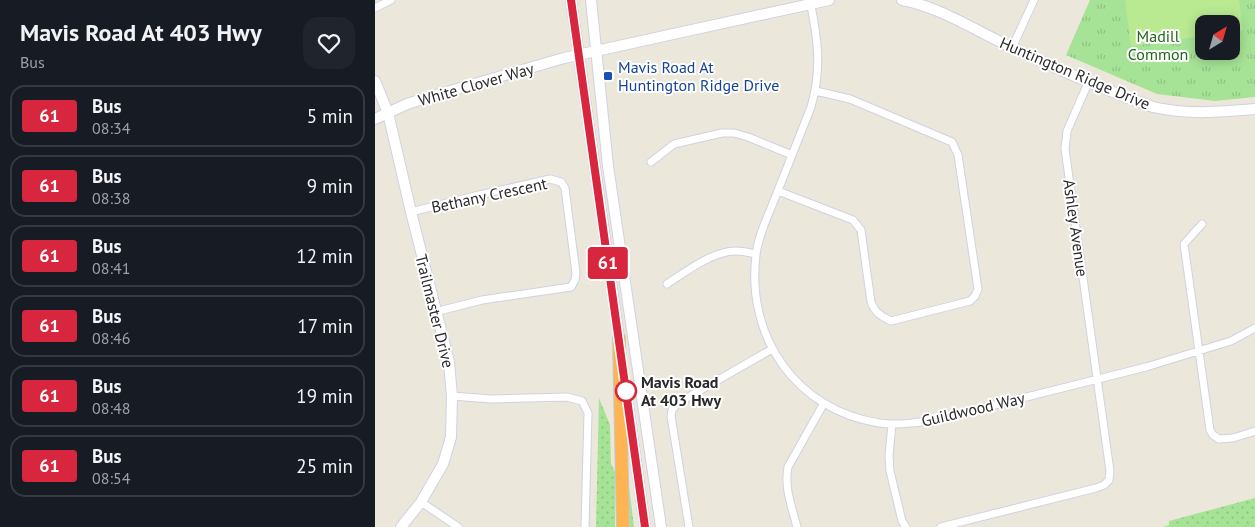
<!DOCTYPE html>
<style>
:root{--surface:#171b24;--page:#20242c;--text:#f1f3f6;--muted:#9ea1a6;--line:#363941}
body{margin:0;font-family:"PT Sans",sans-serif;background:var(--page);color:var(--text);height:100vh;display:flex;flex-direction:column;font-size:19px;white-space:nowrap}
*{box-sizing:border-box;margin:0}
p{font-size:16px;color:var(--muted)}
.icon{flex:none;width:28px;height:28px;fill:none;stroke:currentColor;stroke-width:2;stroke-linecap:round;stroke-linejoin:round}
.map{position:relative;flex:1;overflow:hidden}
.sheet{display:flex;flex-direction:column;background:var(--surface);width:375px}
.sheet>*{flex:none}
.badge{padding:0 10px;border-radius:4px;font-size:18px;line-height:32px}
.needle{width:32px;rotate:37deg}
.tools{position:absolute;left:820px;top:15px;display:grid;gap:10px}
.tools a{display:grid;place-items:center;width:45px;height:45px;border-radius:10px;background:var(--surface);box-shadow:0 2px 12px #0003;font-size:25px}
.map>.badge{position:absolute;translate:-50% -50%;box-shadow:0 0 0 2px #fff}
.round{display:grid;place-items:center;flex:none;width:52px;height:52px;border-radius:15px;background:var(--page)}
.headline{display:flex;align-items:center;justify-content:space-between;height:85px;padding:0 20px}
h1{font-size:24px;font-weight:800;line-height:38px}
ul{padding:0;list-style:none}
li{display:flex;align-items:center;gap:15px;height:62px;margin:0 10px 8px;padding:0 10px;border:2px solid var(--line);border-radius:15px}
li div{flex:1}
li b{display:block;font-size:19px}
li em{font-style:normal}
li .badge{min-width:55px;font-weight:700;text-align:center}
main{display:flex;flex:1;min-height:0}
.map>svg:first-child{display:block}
.grass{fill:url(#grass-dots)}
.park{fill:url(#park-tufts);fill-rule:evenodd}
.pitch{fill:#b9ea92}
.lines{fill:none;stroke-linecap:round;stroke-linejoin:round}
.street-casing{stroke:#d0d1e2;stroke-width:9}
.secondary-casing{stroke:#d0d1e2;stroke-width:12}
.highway-casing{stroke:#c7c7c7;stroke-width:14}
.street{stroke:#fff;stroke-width:7}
.secondary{stroke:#fff;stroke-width:10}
.highway{stroke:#ffb453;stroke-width:12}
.line-casing{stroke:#fff;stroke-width:11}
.line{stroke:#d7263d;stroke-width:8}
.transit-dot{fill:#1a4fb4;stroke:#fff;stroke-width:2}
.stop-dot{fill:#fff;stroke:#d7263d;stroke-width:2.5}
.labels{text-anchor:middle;stroke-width:4;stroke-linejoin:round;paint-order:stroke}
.park-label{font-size:16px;fill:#1f6619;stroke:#fff}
.transit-label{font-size:16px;fill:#164399;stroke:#fff;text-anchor:start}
.street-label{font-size:16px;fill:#292929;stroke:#fff}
.stop-label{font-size:16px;font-weight:bold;fill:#292929;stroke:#fff;text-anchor:start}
</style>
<main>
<section class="sheet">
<div class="headline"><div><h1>Mavis Road At 403 Hwy</h1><p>Bus</p></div><a class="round"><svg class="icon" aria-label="heart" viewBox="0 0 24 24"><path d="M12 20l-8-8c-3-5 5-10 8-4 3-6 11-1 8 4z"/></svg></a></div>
<ul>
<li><span class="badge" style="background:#d7263d;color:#fff">61</span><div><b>Bus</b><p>08:34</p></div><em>5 min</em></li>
<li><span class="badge" style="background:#d7263d;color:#fff">61</span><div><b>Bus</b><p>08:38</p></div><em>9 min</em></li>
<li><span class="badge" style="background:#d7263d;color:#fff">61</span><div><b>Bus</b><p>08:41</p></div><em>12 min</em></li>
<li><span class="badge" style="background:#d7263d;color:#fff">61</span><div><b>Bus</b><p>08:46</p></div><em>17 min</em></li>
<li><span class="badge" style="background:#d7263d;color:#fff">61</span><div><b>Bus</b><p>08:48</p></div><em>19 min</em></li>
<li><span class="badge" style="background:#d7263d;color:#fff">61</span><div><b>Bus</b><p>08:54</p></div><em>25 min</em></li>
</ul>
</section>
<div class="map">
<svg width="880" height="527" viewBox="0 0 880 527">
<defs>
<pattern id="grass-dots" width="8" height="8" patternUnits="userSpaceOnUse" patternTransform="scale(1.25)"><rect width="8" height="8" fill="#a6e396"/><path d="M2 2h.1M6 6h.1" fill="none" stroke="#8fc381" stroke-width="1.8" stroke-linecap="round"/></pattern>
<pattern id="park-tufts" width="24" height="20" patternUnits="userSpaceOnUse" patternTransform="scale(1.25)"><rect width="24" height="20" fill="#a6e396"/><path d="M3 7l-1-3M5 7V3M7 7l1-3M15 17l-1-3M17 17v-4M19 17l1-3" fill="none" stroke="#8fc381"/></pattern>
</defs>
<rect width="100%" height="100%" fill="#ece7db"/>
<path class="grass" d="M224,398l11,27 1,39 4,8v55h-19z
M250,487h4l5,40h-8z
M880,498v29h-92l6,-2v-4z"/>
<path class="park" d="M715,0h165v97l-40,4 -58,-7 -91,-39zM829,24h27v27h-27z"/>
<path class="pitch" d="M750,0h114l4,30 -12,2v-8h-27v12l-73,10z"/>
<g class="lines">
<g class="street-casing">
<path id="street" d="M435,1c8,38 12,68 1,106 -12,30 -24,61 -36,91 -7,18 -17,38 -19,57 -10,82 40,155 123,168 21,3 43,-1 64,-5l203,-51 85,-26 24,-13
M0,8l16,-8
M637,48l22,-48
M276,162l23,-18 48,-11h12l14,4 44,18
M403,191l75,29 8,10 10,72c4,11 10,14 20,19l79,-20 5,-5 3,-7 -20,-134 -6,-13 -102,-43 -34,-8
M36,212l68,-17 71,-16 11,3 4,6 11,85 -1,7 -4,7 -89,13 -47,12
M827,224l-18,20 26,186 3,5 6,4 14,-1 22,-7
M292,284c18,-12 47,-34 70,-33 6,0 13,2 19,3
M77,396l39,3 76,-2 15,4 6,12 -3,114
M517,424l-3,32 1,15 12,50 4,6
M46,502l37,25
M314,527l-18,-111 1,-6 6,-7 94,-54
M422,527c-5,-20 -13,-39 -9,-60l36,-64
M566,527l155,-39 8,-3 5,-5 1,-9 -45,-322 2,-18 22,-50"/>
</g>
<g class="secondary-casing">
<path id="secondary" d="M196,0l49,345
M216,0l17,166 53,361
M527,0c36,6 76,32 109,47 46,22 94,43 142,60 34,8 68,5 102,2
M0,81l13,32 23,99 38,150 3,34 -1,41 -8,27 -22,38 -20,25
M0,119l32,-15 19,-6 138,-40 265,-58
M250,382l20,145"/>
</g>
<g class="highway-casing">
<path id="highway" d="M244,338l4,189"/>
</g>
<use href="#street" class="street"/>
<use href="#secondary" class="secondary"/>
<use href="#highway" class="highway"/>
</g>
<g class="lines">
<g class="line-casing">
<path id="line" d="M196,0l74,527"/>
</g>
<use href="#line" class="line"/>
</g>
<rect class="transit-dot" x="228" y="71" width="10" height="10" rx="2.5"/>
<circle class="stop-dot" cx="251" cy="391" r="10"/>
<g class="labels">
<g class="park-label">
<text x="783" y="42">Madill<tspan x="783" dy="18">Common</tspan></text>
</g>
<g class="transit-label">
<text x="243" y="73">Mavis Road At<tspan x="243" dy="18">Huntington Ridge Drive</tspan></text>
</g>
<g class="street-label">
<text transform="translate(700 73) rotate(23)" y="6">Huntington Ridge Drive</text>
<text transform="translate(101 84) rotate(-16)" y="6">White Clover Way</text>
<text transform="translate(114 195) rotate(-12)" y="6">Bethany Crescent</text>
<text transform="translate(701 228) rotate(82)" y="6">Ashley Avenue</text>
<text transform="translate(60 311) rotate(76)" y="6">Trailmaster Drive</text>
<text transform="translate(598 409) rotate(-13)" y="6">Guildwood Way</text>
</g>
<g class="stop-label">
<text x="266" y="388">Mavis Road<tspan x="266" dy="18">At 403 Hwy</tspan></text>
</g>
</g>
</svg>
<div class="tools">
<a><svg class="needle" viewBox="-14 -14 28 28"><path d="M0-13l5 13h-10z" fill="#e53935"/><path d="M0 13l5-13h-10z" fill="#9ea1a6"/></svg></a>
</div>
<b class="badge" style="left:233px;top:263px;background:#d7263d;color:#fff">61</b>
</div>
</main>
